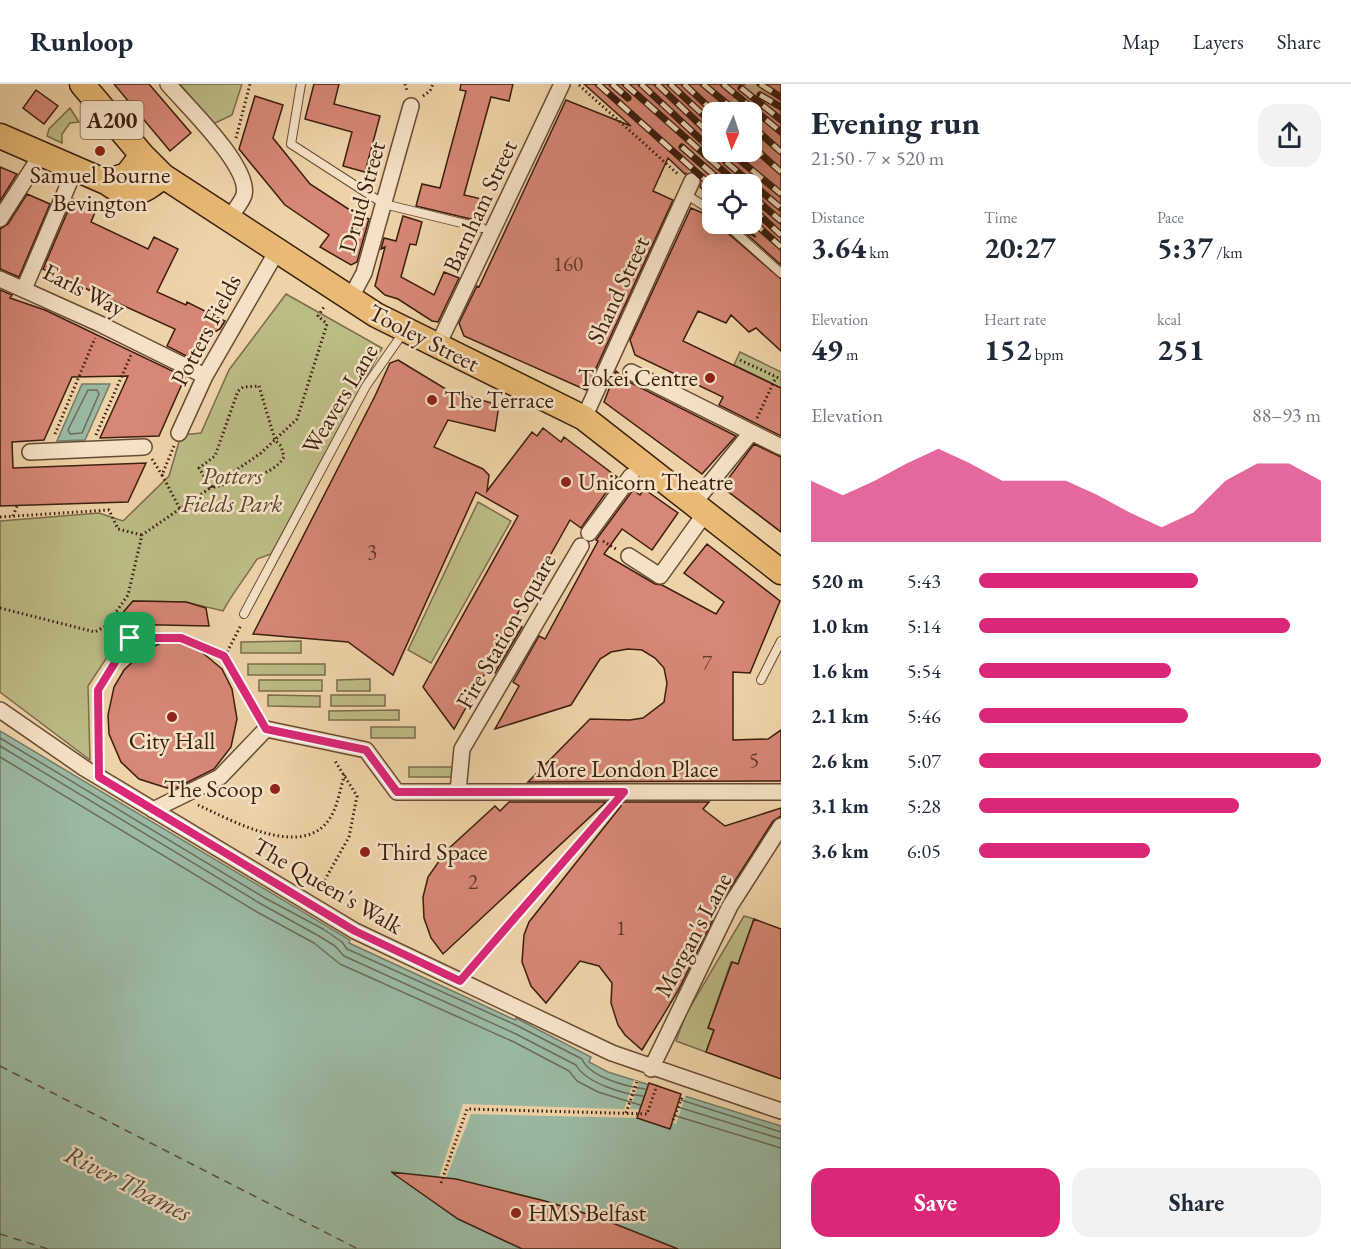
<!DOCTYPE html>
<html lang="en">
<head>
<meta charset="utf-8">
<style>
  :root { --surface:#fff; --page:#f2f2f3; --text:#1f2937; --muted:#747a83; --line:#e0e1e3; --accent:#db2777 }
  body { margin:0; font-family:"EB Garamond",serif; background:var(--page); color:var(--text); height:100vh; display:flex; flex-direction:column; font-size:22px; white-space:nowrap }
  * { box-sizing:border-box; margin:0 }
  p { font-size:20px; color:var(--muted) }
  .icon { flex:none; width:33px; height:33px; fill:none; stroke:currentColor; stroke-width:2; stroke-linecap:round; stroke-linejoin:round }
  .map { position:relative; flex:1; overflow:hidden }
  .side { display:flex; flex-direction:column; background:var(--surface); width:570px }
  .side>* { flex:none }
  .needle { width:39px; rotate:183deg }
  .fabs { position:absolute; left:702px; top:18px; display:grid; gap:12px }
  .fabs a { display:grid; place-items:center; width:60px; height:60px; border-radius:12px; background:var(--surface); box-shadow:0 3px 15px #0003; font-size:30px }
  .pin { position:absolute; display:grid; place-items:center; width:51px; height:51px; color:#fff; margin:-26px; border-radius:12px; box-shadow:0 3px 9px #0006 }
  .round { display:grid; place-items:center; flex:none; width:63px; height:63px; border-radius:18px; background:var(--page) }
  .summary { display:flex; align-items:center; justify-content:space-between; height:102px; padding:0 30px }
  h1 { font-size:33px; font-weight:700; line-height:45px }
  .metrics { display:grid; grid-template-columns:repeat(3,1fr); gap:9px; height:102px; padding:6px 30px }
  .metrics div { display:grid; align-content:center }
  .metrics b { font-size:30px; font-weight:700 }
  .metrics small { font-size:16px; font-weight:400 }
  .metrics p { font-size:16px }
  .chart { height:168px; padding:12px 30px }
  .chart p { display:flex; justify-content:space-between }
  .chart svg { width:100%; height:108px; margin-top:6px; fill:var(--accent); opacity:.7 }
  .action { display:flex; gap:12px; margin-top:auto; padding:12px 30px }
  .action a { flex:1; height:69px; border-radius:18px; background:var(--accent); color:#fff; font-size:24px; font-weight:700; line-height:69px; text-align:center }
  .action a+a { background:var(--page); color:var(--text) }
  ul { padding:0 30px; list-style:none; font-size:20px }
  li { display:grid; grid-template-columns:96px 72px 1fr; align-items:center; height:45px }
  li i { height:15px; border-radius:8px; background:var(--accent) }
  header { display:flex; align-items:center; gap:36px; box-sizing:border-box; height:84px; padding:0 30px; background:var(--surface); border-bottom:2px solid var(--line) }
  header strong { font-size:28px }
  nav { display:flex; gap:33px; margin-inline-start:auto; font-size:21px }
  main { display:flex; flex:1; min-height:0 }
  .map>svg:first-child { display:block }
</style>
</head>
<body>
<header>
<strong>Runloop</strong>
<nav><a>Map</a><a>Layers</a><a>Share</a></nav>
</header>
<main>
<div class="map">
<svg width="781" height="1165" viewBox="0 0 781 1165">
  <rect width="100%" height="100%" fill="#efd3a8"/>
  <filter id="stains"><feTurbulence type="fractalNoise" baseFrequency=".00333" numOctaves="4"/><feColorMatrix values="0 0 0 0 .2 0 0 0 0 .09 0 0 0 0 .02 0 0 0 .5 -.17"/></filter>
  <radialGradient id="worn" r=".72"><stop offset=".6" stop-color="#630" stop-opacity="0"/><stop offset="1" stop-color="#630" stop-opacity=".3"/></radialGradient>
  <path fill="#bcbb85" stroke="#7c6c4a" stroke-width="1.5" d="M 180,0 L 242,0 L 232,31 L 213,40 Z
    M 70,24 L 79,38 L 70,39 L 62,50 L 62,59 L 47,52 L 49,45 Z
    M 286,210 L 382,264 L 271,470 L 257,475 C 246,493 233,508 223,527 L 186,518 L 133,517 L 114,539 L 126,540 L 123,549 L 88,602 L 90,676 L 0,608 L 0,437 L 99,429 L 123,437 L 169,392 L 181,351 L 201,349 L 229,286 Z
    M 740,268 L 781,288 L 781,304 L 734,281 Z
    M 478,418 L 511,437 L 431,579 L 408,566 Z
    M 301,557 L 301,569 L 241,569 L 241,558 Z
    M 248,580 L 325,580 L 325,591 L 248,591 Z
    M 370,595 L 370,607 L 337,607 L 337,596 Z
    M 259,596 L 322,596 L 322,607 L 259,607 Z
    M 268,611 L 320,612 L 320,623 L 268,622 Z
    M 331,611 L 385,611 L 385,622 L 331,622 Z
    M 399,626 L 399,636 L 329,636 L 329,627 Z
    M 371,643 L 415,643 L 415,654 L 371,654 Z
    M 409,683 L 453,683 L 453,693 L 409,693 Z
    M 744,832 L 754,835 L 738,880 L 731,878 L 708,944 L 714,946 L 706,968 L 676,957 L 686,930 Z"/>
  <path fill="#9bb9a3" stroke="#757b67" stroke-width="1.5" d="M 82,300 L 110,300 L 85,356 L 57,357 Z
    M 0,647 L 350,856 L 349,859 L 515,936 L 516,934 L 591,973 L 589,978 L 608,988 L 781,1042 L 781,1165 L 0,1165 Z"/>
  <path fill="#efd3a8" d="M 634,996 L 639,998 L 630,1025 L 640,1025 L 649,999 L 686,1011 L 676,1040 L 672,1038 L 670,1045 L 637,1034 L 471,1030 L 446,1094 L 439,1093 L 463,1020 L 624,1025 Z"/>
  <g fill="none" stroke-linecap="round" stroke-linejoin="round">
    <path stroke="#6b6c58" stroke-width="1.5" d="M 88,306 L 97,306 L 99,310 L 82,349 L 70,350 L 68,346 Z
      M 0,654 L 265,814 L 323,845 L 342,858 L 347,865 L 518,942 L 582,975 C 589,993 628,1003 645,1005
      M 0,662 L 261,820 L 319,852 L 335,862 L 344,872 L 516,950 L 576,981 C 586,999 623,1010 643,1012
      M 0,673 L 257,828 L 314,859 L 340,880 L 514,958 L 569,987 L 577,997 L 598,1008 L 640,1021
      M 681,1016 L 781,1048
      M 678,1023 L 781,1055
      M 676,1032 L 781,1064"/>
    <path stroke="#584c3b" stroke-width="1.5" stroke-dasharray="8 6" stroke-linecap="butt" d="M 0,982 L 358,1165
      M 0,1150 L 48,1165"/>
  </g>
  <path fill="#d78775" stroke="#3b1e0e" stroke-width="1.5" fill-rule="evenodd" d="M 114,0 L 149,0 L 191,49 L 170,67 Z
    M 314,0 L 339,0 L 334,20 L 380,32 L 365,88 L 343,82 L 352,48 L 305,35 Z
    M 461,0 L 513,0 L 509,17 L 491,13 L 464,111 L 482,115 L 475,136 L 416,122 L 422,100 L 440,104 L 466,7 L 460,6 Z
    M 584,0 L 781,0 L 781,181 L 743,147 L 756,153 L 752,149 L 752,100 L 712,100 L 712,114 L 700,103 L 700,91 L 692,87 L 685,90 L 668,74 L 653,107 L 673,116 L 586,306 L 464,252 L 459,239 L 477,202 L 479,203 L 566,16 L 631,42 ZM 712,28 L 752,28 L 752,68 L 712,68 Z
    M 36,6 L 58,22 L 44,40 L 23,24 Z
    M 255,12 L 283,21 L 273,54 L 310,100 L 356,130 L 369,135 L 357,178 L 351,181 L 320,163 L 329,151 L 285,121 L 239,65 Z
    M 0,83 L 17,90 L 0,117 Z
    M 27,110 L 50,120 L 19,193 L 0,185 L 0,145 L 8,140 Z
    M 73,115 L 96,126 L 91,138 L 148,165 L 154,153 L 178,165 L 157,208 L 186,221 L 187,218 L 225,237 L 220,245 L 211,250 L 196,277 L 167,262 L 175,245 L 43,185 Z
    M 691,124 L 712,133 L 712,140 L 720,140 L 722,144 L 781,195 L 781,267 L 756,244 L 749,248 L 731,231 L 726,239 L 698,227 L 683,257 L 781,304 L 781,352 L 719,321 L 723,313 L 635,271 L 630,256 Z
    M 403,132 L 422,138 L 416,161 L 410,160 L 401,193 L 434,211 L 444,188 L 459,194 L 438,238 L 432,237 L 398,215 L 385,211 L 375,202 L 385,163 L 381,165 L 384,154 L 396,157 Z
    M 0,206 L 12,211 L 10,214 L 45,226 L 185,293 L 159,352 L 100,354 L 128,292 L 72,293 L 44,356 L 12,358 L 13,384 L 146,379 L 128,418 L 0,422 Z
    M 398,276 L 449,307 L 499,321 L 495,347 L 448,336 L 434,363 L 483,385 L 489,391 L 487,407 L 532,348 L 537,352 L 543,344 L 561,358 L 564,353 L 617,393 L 581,444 L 570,436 L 513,538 L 522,543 L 495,589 L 488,584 L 454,645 L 423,603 L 518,432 L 476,408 L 393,591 L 348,558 L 253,550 L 375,312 L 390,279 Z
    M 616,287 L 627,297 L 736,352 L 702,390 L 604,318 Z
    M 754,360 L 781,373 L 781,448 L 722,403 Z
    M 644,405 L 678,429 L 652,466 L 622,445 L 604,470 L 655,500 L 662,501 L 716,530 L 724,518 L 684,489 L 707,460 L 780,517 L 750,589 L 733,588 L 733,656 L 768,655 L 781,646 L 781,697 L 528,698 L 590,635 L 630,636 L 643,634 L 664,618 L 667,599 L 664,584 L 655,574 L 642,566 L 628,565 L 611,568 L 600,575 L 571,621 L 495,645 L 519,602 L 513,598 L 539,552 L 545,555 L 598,457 L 596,456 L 633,406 L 640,411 Z
    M 133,517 L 186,518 L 206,524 L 209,542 L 113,540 Z
    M 180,550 L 222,585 L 232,605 L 237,635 L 231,663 L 214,685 L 176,704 L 167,704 L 139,695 L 121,678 L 109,650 L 108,631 L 114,603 L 124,586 L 144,567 Z
    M 509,718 L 606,718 L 443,870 L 431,854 L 424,834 L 423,813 L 428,793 L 446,767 L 495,722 L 500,727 Z
    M 617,718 L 709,718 L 703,725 L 725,742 L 781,724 L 781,732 L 773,737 L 722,817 L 678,907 L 642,966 L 625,951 L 618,941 L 611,919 L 612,899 L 599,882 L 580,877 L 546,919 L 531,902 L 522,878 L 524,851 L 529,838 L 621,722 Z
    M 754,835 L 781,845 L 781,995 L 706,968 L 714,946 L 708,944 L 732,878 L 738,880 Z
    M 649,999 L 681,1010 L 670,1045 L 637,1034 Z
    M 391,1088 L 456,1095 L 545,1117 L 600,1134 L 678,1165 L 522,1165 L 458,1135 Z"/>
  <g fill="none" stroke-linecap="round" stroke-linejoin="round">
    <path stroke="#cbaf89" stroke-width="15" stroke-dasharray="15 8" stroke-linecap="butt" d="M 733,28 L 756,0
      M 692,97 L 702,68 L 712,51"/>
    <g stroke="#684b34" stroke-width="10">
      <path id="lane" d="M 301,0 L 291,60 L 384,120 L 482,144
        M 687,111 L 712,127
        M 726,140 L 781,189
        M 244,530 L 366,302 L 403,249
        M 761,596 L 781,557"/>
    </g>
    <g stroke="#684b34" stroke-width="18">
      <path id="street" d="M 168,0 C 186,21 251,83 244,111 C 242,118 233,128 229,135
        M 0,135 L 34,82 L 39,69
        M 0,195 L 100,240 L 205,292
        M 24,205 L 75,85
        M 350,215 L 364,189 L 411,22
        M 437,263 L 562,0
        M 631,288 L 781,363
        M 584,334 L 692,97
        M 179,349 L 205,292 L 277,167
        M 30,368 L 144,363
        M 694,419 L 750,350
        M 589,449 L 631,392
        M 629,472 L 660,492 L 706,428
        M 0,626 L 84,684 L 355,847 L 612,969 L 781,1027
        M 458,707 L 462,665 L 581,462
        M 153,726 L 220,693 L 266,645 L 366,666 L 397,708 L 781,708
        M 651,985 L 730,822 L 781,742"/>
    </g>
    <g stroke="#3b1e0e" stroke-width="27">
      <path id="primary" d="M 82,0 L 142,71 L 163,92 L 376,231 L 584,334 L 781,488
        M 0,52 L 106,98 C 130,116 141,110 163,92
        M 106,98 L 127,91 L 142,71"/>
    </g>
    <path stroke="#3b1e0e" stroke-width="3" stroke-dasharray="1.5 3" stroke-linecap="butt" d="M 405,0 L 407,7
      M 579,1 L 679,91
      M 423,12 L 430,7 L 433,0
      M 236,54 L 250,0
      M 740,276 L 781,295
      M 259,302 L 275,356 L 281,362 L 284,373 C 272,394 234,397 211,404 L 199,384 L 215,372 L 238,307 L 243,303 Z
      M 757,334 L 776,293
      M 55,350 L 95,254
      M 96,351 L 131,271
      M 174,362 L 162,391 L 180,425
      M 152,375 L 162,391
      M 13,432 L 17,422
      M 0,433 L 109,426 L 118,445 L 142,451
      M 603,457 L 616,465
      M 0,524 L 95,548 L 106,542 L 129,553
      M 106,542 L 128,511 L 142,451 L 261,369 L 297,335 L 327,240 L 318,232 L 324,223
      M 225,572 L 241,541
      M 98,673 L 98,606 L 130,554 L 181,554 L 224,572 L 259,633
      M 198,721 C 231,736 303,777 330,734 C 338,722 340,704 345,690
      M 318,808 L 349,753 L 357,712 L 335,677
      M 471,884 L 610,724
      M 626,1029 L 638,995
      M 673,1036 L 683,1011
      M 441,1099 L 467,1025 L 647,1030 L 657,1001"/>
    <use href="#lane" stroke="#f5e2c6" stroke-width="8"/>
    <use href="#street" stroke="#f5e2c6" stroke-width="15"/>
    <use href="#primary" stroke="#e8ba74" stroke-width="24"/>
    <g stroke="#3b1e0e" stroke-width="7">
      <path id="rail" d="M 598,0 L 712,102
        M 612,0 L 628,14
        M 625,0 L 738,100
        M 641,0 L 712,66
        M 657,0 L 712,52
        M 670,0 L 712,39
        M 684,0 L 714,28
        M 703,0 L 737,28
        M 723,0 L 781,48
        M 760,0 L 781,13
        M 741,4 L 781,36
        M 760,11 L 781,23
        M 752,42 L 781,68
        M 752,62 L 781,88
        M 682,63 L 724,100
        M 730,68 L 781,110
        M 726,78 L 781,124
        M 752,112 L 781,137
        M 752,124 L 781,151
        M 752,137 L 781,163"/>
    </g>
    <use href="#rail" stroke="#f5e2c6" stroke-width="4.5" stroke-dasharray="14" stroke-linecap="butt"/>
  </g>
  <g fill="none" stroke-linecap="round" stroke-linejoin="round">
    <g stroke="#fff" stroke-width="12">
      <path id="route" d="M 130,554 L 181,554 L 224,572 L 266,645 L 366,666 L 397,708 L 624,708 L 460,897 L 355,847 L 99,693 L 98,606 Z"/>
    </g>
    <use href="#route" stroke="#db2777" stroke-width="8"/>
  </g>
  <g fill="#8f2418" stroke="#f5e2c6" stroke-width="2">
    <circle cx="100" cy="67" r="6"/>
    <circle cx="710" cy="294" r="6"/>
    <circle cx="432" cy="316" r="6"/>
    <circle cx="566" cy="398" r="6"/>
    <circle cx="172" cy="633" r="6"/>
    <circle cx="275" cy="705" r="6"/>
    <circle cx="365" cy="768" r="6"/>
    <circle cx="516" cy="1129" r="6"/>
  </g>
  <g text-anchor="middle" stroke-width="5" stroke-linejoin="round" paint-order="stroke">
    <g font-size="21" fill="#623828">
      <text x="568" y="187">160</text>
      <text x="372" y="475">3</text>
      <text x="707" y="586">7</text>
      <text x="754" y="683">5</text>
      <text x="473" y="805">2</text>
      <text x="621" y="851">1</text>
    </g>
    <rect fill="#f5e2c6" stroke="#735945" stroke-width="1.5" x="80.5" y="17" width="63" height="38" rx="4.5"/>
    <g font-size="22" font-weight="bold" fill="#3b1e0e">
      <text x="112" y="44">A200</text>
    </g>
    <g font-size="24" fill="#3b1e0e" stroke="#f5e2c6" text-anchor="start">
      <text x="100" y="99" text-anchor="middle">Samuel Bourne<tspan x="100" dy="28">Bevington</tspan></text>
      <text x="698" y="302" text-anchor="end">Tokei Centre</text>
      <text x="444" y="324">The Terrace</text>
      <text x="578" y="406">Unicorn Theatre</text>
      <text x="172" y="665" text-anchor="middle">City Hall</text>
      <text x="263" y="713" text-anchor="end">The Scoop</text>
      <text x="377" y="776">Third Space</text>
      <text x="528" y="1137">HMS Belfast</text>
    </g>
    <g font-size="24" fill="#3b1e0e" stroke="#f5e2c6">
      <text transform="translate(362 113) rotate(-74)" y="8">Druid Street</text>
      <text transform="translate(480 122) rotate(-65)" y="8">Barnham Street</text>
      <text transform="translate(84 206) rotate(27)" y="8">Earls Way</text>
      <text transform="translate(618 206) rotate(-65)" y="8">Shand Street</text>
      <text transform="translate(206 246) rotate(-62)" y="8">Potters Fields</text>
      <text transform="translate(424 254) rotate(27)" y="8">Tooley Street</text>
      <text transform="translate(340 315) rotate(-59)" y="8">Weavers Lane</text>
      <text transform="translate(506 547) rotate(-60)" y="8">Fire Station Square</text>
      <text x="627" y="693">More London Place</text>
      <text transform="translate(328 802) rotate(30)" y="8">The Queen's Walk</text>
      <text transform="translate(693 851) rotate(-62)" y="8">Morgan's Lane</text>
    </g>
    <g font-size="24" font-style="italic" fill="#5b452c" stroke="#f5e2c6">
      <text x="232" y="400">Potters<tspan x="232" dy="28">Fields Park</tspan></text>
    </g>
    <g font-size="26" font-style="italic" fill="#584c3b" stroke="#f5e2c6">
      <text transform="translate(128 1099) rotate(27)" y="9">River Thames</text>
    </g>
  </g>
  <rect width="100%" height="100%" filter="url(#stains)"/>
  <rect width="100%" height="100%" fill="url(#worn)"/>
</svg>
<div class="fabs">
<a><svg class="needle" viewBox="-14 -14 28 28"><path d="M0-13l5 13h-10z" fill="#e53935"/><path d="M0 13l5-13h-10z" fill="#747a83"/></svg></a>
<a><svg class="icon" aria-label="locate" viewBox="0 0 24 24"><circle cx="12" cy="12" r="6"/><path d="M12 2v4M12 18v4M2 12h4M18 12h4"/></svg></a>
</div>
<div class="pin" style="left:130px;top:554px;background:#1e9e55"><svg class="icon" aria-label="arrive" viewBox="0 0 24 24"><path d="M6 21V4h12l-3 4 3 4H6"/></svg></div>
</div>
<section class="side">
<div class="summary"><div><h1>Evening run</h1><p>21:50 · 7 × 520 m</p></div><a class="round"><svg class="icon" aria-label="share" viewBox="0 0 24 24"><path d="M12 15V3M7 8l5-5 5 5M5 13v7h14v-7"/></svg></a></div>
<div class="metrics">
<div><p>Distance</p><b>3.64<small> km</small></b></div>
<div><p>Time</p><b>20:27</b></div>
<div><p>Pace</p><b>5:37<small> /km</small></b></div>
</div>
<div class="metrics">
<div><p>Elevation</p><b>49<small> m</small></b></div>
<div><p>Heart rate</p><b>152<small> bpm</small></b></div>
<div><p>kcal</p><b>251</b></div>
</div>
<div class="chart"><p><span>Elevation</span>88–93 m</p>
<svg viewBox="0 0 160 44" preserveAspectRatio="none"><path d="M0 44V19L10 25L20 19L30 12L40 6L50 12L60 19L70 19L80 19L90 25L100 32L110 38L120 32L130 19L140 12L150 12L160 19V44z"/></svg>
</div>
<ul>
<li><b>520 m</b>5:43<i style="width:64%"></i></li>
<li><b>1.0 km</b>5:14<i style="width:91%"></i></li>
<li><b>1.6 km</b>5:54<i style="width:56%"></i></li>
<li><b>2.1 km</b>5:46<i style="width:61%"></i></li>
<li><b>2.6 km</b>5:07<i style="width:100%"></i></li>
<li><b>3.1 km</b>5:28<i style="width:76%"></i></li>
<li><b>3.6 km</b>6:05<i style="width:50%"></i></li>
</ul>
<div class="action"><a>Save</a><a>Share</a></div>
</section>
</main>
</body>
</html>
